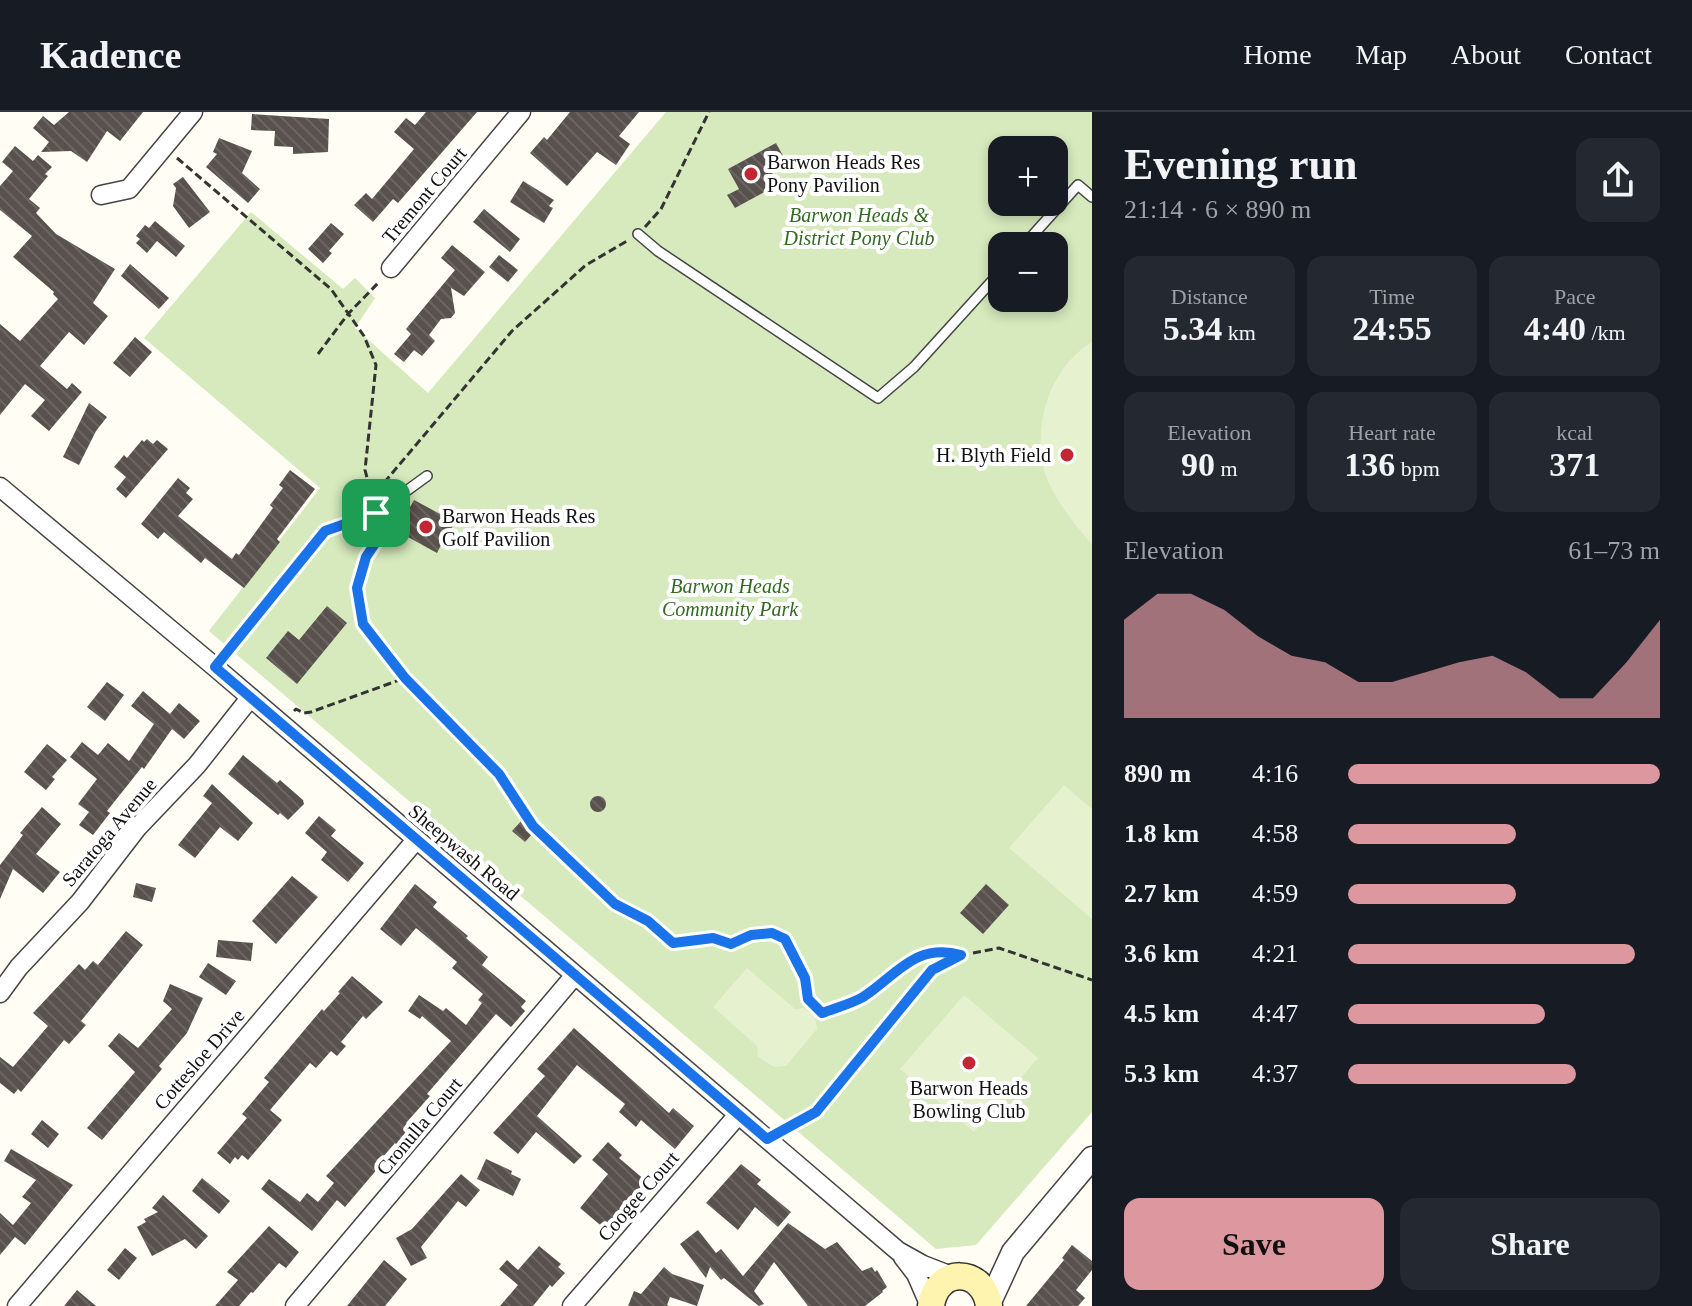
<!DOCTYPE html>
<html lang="en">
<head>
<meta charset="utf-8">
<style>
  :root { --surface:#171b24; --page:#242831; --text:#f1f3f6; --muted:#9ea1a6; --line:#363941; --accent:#dc989e }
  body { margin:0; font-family:"Times New Roman",serif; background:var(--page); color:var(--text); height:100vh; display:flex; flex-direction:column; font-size:30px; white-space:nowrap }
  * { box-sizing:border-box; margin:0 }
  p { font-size:26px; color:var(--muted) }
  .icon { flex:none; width:44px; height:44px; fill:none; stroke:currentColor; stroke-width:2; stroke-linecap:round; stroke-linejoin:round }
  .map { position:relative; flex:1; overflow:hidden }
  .details { display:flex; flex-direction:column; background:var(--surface); width:600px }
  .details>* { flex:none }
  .fabs { position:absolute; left:988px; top:24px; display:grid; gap:16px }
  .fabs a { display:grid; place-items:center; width:80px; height:80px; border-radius:16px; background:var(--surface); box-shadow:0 4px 12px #0003; font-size:40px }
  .pin { position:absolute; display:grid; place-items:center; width:68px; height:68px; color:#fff; margin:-34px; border-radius:16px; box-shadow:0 4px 12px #0006 }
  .round { display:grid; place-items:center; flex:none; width:84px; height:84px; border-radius:16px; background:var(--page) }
  .head { display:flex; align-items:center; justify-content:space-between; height:136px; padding:0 32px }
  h1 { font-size:44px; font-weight:600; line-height:60px }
  .stats { display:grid; grid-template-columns:repeat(3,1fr); gap:12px; height:136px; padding:8px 32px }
  .stats div { display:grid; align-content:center; border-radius:16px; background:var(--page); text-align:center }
  .stats b { font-size:34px; font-weight:600 }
  .stats small { font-size:22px; font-weight:400 }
  .stats p { font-size:22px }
  .chart { height:224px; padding:16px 32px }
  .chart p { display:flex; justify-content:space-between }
  .chart svg { width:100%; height:144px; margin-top:8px; fill:var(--accent); opacity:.7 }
  .cta { display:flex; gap:16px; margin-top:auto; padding:16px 32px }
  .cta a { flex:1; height:92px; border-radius:16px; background:var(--accent); color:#111; font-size:32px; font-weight:600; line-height:92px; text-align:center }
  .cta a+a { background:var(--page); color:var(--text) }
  ul { padding:0 32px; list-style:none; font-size:26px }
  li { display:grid; grid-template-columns:128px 96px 1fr; align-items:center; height:60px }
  li i { height:20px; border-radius:10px; background:var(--accent) }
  header { display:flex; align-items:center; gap:48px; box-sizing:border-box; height:112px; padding:0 40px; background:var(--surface); border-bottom:2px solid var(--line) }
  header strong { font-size:38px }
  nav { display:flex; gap:44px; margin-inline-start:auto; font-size:28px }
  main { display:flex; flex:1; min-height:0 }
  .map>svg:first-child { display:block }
</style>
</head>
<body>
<header>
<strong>Kadence</strong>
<nav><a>Home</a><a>Map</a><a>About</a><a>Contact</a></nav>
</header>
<main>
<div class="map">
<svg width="1092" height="1194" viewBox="0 0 1092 1194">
  <defs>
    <pattern id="building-back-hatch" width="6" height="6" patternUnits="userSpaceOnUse" patternTransform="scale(2)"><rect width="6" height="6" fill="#59514d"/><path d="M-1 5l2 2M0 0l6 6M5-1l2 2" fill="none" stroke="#6c6662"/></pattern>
  </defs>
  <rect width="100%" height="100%" fill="#fffdf4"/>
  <path fill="#d6eabd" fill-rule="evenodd" d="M 666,0 L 1092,0 L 1092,1000 L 976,1133 L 936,1137 L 209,519 L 320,376 L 144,226 L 251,100 L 343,177 L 355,166 L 375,186 L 355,216 L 428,281 ZM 1002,38 L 1054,38 L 1054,90 L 1002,90 ZM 1002,134 L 1054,134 L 1054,186 L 1002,186 Z"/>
  <path fill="#e6f1cf" d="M 1092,230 L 1092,432 C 1074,412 1049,381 1043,354 C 1034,308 1051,255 1092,230 Z
    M 1064,673 L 1092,697 L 1092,807 L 1009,736 Z
    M 747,856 L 795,897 L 804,896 L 815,905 L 817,917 L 786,954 L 774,955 L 758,945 L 757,934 L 713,895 Z
    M 964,883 L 1038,946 L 974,1020 L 900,957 Z"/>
  <path fill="url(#building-back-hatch)" d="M 69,0 L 143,0 L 120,29 L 107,19 L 87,50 L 71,39 L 41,40 L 49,30 L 33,16 L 43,4 L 54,13 Z
    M 426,0 L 477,0 L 398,91 L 393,87 L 373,110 L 354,93 L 366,81 L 372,87 L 414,37 L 394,20 L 406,6 L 415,13 Z
    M 570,0 L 639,0 L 619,24 L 630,32 L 616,53 L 597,40 L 567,74 L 530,41 L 544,25 L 547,28 Z
    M 252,2 L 329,7 L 328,40 L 293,42 L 293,35 L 274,34 L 275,19 L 251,18 Z
    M 219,26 L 252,39 L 242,61 L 260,77 L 248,91 L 206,55 L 217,42 L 213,40 Z
    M 776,31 L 788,53 L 764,66 L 770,77 L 735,96 L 727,83 L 739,77 L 728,57 Z
    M 15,34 L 33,49 L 38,43 L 52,55 L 45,62 L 48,64 L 29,87 L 40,96 L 36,101 L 56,122 L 115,157 L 93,191 L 108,204 L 84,233 L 69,220 L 40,254 L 67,277 L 72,271 L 82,280 L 49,319 L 31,304 L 45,288 L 25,272 L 0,303 L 0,212 L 20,229 L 58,187 L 53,182 L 54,180 L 13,145 L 32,124 L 0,98 L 0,74 L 13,59 L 2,50 Z
    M 183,65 L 210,100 L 189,116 L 173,94 L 176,76 L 173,72 Z
    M 523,69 L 554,88 L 549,94 L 553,96 L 544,111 L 510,90 Z
    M 484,97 L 520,127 L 510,140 L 473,110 Z
    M 155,109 L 185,134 L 176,145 L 157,129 L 147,141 L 136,131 L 140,127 L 136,124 L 145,113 L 149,116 Z
    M 331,111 L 344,122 L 329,139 L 332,141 L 323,151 L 308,137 Z
    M 452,133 L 485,160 L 464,184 L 451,176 L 455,201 L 451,206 L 441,207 L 429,223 L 435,229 L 422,244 L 414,238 L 404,250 L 394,242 L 411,222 L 406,217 L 455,158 L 441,146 Z
    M 499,143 L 518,158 L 508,170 L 489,155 Z
    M 130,152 L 169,186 L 159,197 L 121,164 Z
    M 135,225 L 152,240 L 130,265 L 113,251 Z
    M 89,291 L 107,305 L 96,319 L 79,353 L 63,345 Z
    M 147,327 L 153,332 L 157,328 L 168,337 L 126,386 L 116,377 L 126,365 L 114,355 L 124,343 L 127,346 L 142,328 L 144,330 Z
    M 290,358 L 315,377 L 277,427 L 280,430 L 244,476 L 205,446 L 201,451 L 164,420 L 158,427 L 141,412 L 178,366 L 190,376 L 186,381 L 193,387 L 178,404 L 232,447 L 236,441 L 239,443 L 273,396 L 270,393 L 283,376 L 279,373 Z
    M 414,388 L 455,410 L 449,421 L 458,426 L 451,438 L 441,433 L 437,441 L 397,419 Z
    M 327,494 L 347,511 L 297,572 L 266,546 L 288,519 L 299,528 Z
    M 107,570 L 124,583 L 105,609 L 87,595 Z
    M 143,579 L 170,602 L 179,591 L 200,609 L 184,627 L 172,617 L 144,657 L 142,655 L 107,699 L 110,701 L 93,723 L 79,713 L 89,700 L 78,692 L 97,667 L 70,645 L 82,630 L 98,643 L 108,631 L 129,649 L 154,612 L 131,594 Z
    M 47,632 L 67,648 L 52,665 L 55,667 L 46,678 L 24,660 Z
    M 243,643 L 277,671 L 280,668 L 303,688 L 304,692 L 288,708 L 280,701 L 278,703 L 228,662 Z
    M 212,672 L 253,711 L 238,729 L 220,715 L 195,746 L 178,733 L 212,691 L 203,684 Z
    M590 692a8 8 0 1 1 16 0a8 8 0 1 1-16 0Z
    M 42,695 L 61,712 L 36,742 L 60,760 L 43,781 L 13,757 L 0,787 L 0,753 L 23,723 L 20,721 Z
    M 319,704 L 336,718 L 331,724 L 364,751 L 348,770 L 321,748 L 327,740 L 305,721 Z
    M 523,707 L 533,716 L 530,718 L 533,721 L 525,730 L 512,719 Z
    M 292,764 L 318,785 L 276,832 L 252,809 Z
    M 136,771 L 156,776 L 152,790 L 133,785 Z
    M 415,772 L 437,790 L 433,795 L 468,824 L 466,826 L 488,845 L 482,853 L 526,889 L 521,895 L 525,899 L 511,915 L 496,902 L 427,982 L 430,984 L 406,1011 L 412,1017 L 397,1034 L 395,1031 L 376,1053 L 379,1055 L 345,1095 L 337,1088 L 312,1119 L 261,1077 L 269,1067 L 300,1090 L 307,1081 L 318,1090 L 334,1071 L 326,1064 L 451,929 L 422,904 L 420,907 L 408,899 L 419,883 L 443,899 L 446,896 L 466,913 L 482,891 L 478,888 L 483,882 L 452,856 L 457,850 L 416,816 L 401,834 L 380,817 Z
    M 986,772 L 1009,793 L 983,822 L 960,801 Z
    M 126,819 L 143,833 L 81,909 L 86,913 L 69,932 L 64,928 L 21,980 L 18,977 L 14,982 L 0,971 L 0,945 L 13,955 L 48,914 L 33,901 L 79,852 L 85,858 L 93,849 L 98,853 Z
    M 218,828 L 253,831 L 251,849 L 216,845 Z
    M 208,851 L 236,869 L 226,883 L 199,865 Z
    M 352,864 L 383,890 L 366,907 L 363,904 L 341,930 L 346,934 L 337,944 L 331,939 L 316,956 L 310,951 L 270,998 L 282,1008 L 248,1048 L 242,1043 L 238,1048 L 235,1045 L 230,1052 L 217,1041 L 247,1006 L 242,1002 L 269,970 L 264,966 L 322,897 L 324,899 L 340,881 L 338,880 Z
    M 170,872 L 203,886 L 187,921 L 159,954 L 162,957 L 102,1028 L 87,1016 L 135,960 L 108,934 L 119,921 L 138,936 L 172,897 L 163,889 Z
    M 574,916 L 669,1001 L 673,996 L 694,1014 L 675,1037 L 641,1008 L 636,1015 L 619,1000 L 625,992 L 577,953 L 537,1004 L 582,1044 L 574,1052 L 536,1020 L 518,1042 L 493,1021 L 545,964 L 537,957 Z
    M 42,1008 L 59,1022 L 48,1036 L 31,1022 Z
    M 608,1030 L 622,1043 L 619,1046 L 646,1069 L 605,1117 L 580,1096 L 608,1062 L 592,1048 Z
    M 11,1037 L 73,1073 L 25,1133 L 15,1125 L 0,1143 L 0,1101 L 13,1113 L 31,1091 L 22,1085 L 36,1068 L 4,1049 Z
    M 486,1047 L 512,1059 L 511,1062 L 521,1067 L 513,1084 L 477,1067 Z
    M 741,1052 L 761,1068 L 757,1072 L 791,1100 L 778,1115 L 755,1095 L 738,1118 L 706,1091 Z
    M 461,1062 L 480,1078 L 466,1095 L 458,1089 L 421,1135 L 427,1146 L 411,1154 L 396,1126 L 412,1117 Z
    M 202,1066 L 230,1089 L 219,1102 L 192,1079 Z
    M 163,1083 L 208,1124 L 196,1137 L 185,1127 L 152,1144 L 137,1115 L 146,1110 L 144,1107 L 158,1100 L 152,1096 Z
    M 788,1111 L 825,1137 L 837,1130 L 862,1159 L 872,1155 L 875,1160 L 877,1158 L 887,1175 L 882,1179 L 883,1180 L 865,1194 L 808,1194 L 774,1150 L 754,1179 L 764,1192 L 759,1194 L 724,1166 L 721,1168 L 710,1155 L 706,1166 L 680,1132 L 698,1118 L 716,1141 L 721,1137 L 743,1164 Z
    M 269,1114 L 299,1140 L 286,1156 L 279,1151 L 253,1181 L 251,1180 L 239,1194 L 215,1194 L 238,1168 L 227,1160 Z
    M 1072,1133 L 1092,1149 L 1092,1158 L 1076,1178 L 1085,1186 L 1078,1194 L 1026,1194 L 1064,1148 L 1062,1146 Z
    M 539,1134 L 561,1152 L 558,1155 L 565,1161 L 552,1175 L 550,1173 L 533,1194 L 500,1194 L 518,1173 L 499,1157 L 507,1148 L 518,1158 Z
    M 125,1136 L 137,1146 L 119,1168 L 107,1158 Z
    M 384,1148 L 407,1167 L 385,1194 L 347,1194 Z
    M 664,1155 L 672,1162 L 704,1173 L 697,1194 L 670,1185 L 667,1193 L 669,1194 L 628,1194 L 634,1179 L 641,1182 Z
    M 77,1178 L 96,1194 L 64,1194 Z"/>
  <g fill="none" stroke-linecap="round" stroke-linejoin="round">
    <g stroke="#444" stroke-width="12">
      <path id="service" d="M 638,122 L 658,139 L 878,286 L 914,255 L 1002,158
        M 1023,134 L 1078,73 L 1092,85
        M 215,555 L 325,419 L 376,401 L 427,364
        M 767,1027 L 816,1000 L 932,858 L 961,843"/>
    </g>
    <g stroke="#444" stroke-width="21">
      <path id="minor" d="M 101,83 L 129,77 L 193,0
        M 391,156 L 521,0
        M 0,375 L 215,555 L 898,1139 L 923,1153 L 954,1165
        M 0,881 L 19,855 L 80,790 L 137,716 L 197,653 L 250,586
        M 903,1145 L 916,1162 L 930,1194
        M 17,1194 L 416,728
        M 295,1194 L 575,863
        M 572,1194 L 738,1003"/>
    </g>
    <g stroke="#444" stroke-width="25">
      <path id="tertiary" d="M 989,1192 L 1013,1140 L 1092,1046"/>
    </g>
    <g stroke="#333" stroke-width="29">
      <path id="secondary" d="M 931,1194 C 936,1154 984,1155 989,1194"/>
    </g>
    <path stroke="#333" stroke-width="3" stroke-dasharray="8 4" stroke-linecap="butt" d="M 177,46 L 331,177 L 364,224 L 376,253 L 365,358 L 373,389
      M 645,115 L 661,97 L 709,0
      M 318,242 L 348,202 L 380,169
      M 381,382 L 383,372 L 512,219 L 586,153 L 627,129
      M 381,411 L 384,418 L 366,445 L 357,476 L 363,512 L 405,566 L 499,662 L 533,714 L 615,792 L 648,809 L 673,831 L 713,826 L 731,832 L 751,823 L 772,821 L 785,827 L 805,866 L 808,887 L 822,901 L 862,886 L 907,850 L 935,841
      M 294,599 L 296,597 L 304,601 L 311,600 L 405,566
      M 973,841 L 999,836 L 1092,868"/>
    <use href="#service" stroke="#fff" stroke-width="9"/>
    <use href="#minor" stroke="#fff" stroke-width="18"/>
    <use href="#tertiary" stroke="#fff" stroke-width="22"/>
    <use href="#secondary" stroke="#fef4b0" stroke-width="26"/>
  </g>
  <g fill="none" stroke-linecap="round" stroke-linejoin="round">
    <g stroke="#fff" stroke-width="16">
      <path id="route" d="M 376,401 L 384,418 L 366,445 L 357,476 L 363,512 L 405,566 L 499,662 L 533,714 L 615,792 L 648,809 L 673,831 L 713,826 L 731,832 L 751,823 L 772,821 L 785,827 L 805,866 L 808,887 L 822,901 C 835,896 851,892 863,885 C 896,864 915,830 961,843 L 932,858 L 816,1000 L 767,1027 L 215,555 L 325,419 Z"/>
    </g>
    <use href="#route" stroke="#1a73e8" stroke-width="10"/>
  </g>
  <g fill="#c22833" stroke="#fff" stroke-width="3">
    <circle cx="751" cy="62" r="8"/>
    <circle cx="1067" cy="343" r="8"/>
    <circle cx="426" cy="415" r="8"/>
    <circle cx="969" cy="951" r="8"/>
  </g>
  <g text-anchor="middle" stroke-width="8" stroke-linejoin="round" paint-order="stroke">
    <g font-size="20" fill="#111" stroke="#fff" text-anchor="start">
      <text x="767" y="57">Barwon Heads Res<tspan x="767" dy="23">Pony Pavilion</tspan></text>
      <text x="1051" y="350" text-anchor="end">H. Blyth Field</text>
      <text x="442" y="411">Barwon Heads Res<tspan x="442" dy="23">Golf Pavilion</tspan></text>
      <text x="969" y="983" text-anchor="middle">Barwon Heads<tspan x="969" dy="23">Bowling Club</tspan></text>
    </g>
    <g font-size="20" fill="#111" stroke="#fff">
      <text transform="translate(424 83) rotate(-50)" y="7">Tremont Court</text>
      <text transform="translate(109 720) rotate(-50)" y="7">Saratoga Avenue</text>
      <text transform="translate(464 740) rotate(40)" y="7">Sheepwash Road</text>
      <text transform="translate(199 947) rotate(-49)" y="7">Cottesloe Drive</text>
      <text transform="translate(419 1014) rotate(-50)" y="7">Cronulla Court</text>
      <text transform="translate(638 1084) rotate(-49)" y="7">Coogee Court</text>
    </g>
    <g font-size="20" font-style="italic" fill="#316a20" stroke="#fff">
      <text x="859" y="110">Barwon Heads &amp;<tspan x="859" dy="23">District Pony Club</tspan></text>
      <text x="730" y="481">Barwon Heads<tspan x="730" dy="23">Community Park</tspan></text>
    </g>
  </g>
</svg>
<div class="fabs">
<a>+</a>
<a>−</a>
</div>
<div class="pin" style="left:376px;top:401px;background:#1e9e55"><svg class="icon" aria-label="arrive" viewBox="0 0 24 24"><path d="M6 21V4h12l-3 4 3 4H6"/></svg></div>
</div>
<section class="details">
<div class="head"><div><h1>Evening run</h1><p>21:14 · 6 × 890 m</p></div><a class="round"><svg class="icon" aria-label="share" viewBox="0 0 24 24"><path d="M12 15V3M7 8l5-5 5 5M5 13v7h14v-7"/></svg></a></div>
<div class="stats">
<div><p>Distance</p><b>5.34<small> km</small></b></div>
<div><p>Time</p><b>24:55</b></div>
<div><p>Pace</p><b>4:40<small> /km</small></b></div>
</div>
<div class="stats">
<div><p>Elevation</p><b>90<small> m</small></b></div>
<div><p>Heart rate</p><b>136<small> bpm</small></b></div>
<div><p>kcal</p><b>371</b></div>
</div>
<div class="chart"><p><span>Elevation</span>61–73 m</p>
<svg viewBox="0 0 160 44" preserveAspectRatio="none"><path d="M0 44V14L10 6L20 6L30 11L40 19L50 25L60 27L70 33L80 33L90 30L100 27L110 25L120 30L130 38L140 38L150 27L160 14V44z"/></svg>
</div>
<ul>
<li><b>890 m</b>4:16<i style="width:100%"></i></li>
<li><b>1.8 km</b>4:58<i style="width:54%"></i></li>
<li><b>2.7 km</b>4:59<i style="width:54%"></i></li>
<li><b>3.6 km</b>4:21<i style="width:92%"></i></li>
<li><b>4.5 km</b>4:47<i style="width:63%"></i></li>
<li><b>5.3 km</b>4:37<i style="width:73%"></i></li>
</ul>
<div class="cta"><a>Save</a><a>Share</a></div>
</section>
</main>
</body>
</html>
